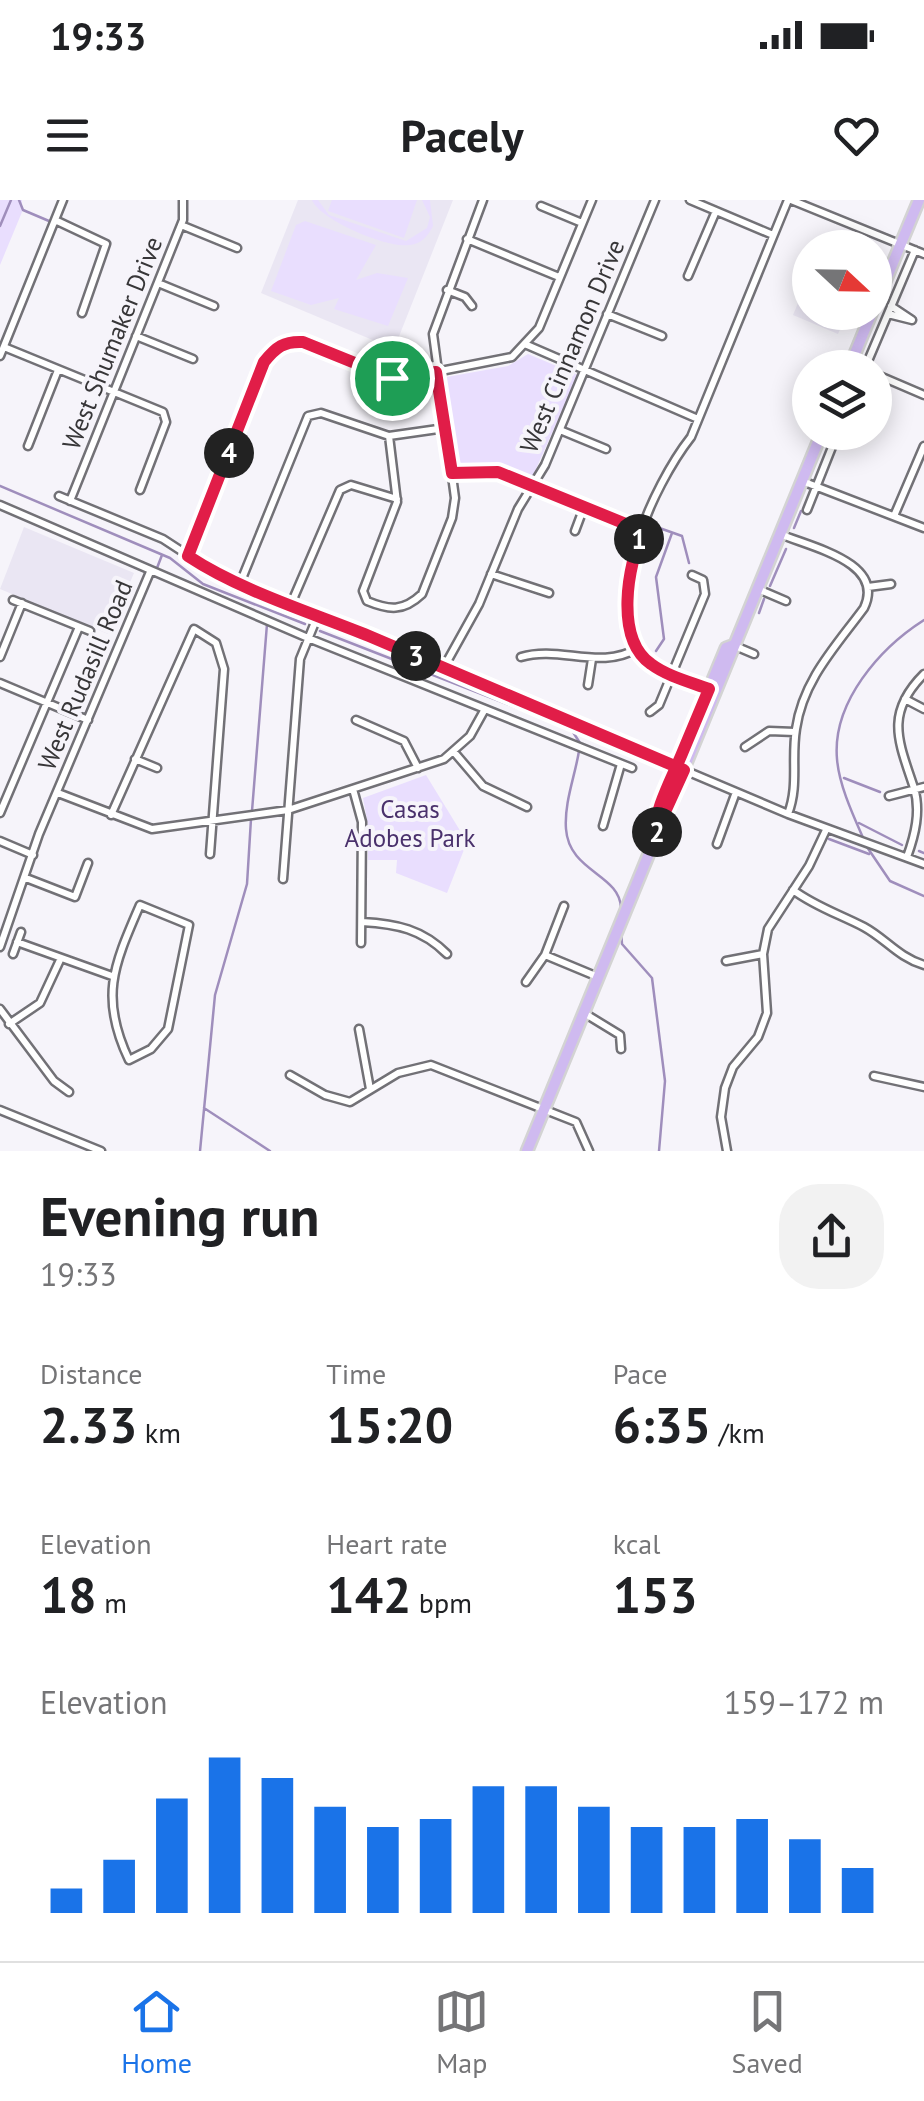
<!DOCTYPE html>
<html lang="en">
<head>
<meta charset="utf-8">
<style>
  :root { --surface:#fff; --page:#f2f2f2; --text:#202124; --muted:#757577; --line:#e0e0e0; --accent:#1a73e8 }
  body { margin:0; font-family:"PT Sans",sans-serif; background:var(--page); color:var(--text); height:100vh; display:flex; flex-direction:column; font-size:38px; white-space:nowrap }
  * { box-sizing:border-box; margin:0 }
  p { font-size:32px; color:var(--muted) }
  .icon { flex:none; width:55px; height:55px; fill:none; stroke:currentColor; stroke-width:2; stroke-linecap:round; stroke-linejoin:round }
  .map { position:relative; height:951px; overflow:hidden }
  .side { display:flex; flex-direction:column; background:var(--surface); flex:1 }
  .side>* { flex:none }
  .needle { width:65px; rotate:112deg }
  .buttons { position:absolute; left:792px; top:30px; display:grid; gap:20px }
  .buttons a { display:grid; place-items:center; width:100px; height:100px; border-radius:50%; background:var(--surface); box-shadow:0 5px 25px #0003; font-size:50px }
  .pin { position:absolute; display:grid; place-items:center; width:85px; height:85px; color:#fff; margin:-42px; border:5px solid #fff; border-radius:50%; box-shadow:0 2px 10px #0007 }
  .km { position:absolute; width:50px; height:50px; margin:-25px; border-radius:50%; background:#222; color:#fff; font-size:28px; line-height:50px; text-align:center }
  .round { display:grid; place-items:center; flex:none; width:105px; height:105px; border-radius:40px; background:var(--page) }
  .headline { display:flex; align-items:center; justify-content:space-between; height:170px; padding:0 40px }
  h1 { font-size:55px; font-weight:700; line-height:75px }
  .metrics { display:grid; grid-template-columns:repeat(3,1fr); gap:15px; height:170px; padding:10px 40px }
  .metrics div { display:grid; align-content:center }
  .metrics b { font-size:50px; font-weight:700 }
  .metrics small { font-size:28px; font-weight:400 }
  .metrics p { font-size:28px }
  .chart { height:280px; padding:20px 40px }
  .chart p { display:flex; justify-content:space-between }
  .chart svg { width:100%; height:180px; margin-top:10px; stroke:var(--accent); stroke-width:6 }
  .status { display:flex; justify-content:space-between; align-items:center; height:70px; padding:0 50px; background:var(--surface); direction:ltr }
  .status svg { height:28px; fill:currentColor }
  header { display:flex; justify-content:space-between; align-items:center; height:130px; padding:0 40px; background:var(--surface); font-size:45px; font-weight:700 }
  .dock { display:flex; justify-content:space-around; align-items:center; height:140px; border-top:2px solid var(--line); background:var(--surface); font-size:28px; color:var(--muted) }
  .dock a { display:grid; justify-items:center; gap:5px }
  .dock .current { color:var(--accent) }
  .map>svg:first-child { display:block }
</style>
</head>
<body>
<div class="status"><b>19:33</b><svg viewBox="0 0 49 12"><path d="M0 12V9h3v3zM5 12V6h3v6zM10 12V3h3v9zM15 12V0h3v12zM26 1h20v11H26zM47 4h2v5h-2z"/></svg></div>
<header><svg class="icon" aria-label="menu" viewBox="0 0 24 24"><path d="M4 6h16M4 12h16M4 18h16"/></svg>Pacely<svg class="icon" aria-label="heart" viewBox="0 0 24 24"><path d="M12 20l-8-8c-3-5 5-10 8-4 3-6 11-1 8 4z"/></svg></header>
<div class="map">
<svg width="924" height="951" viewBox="0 0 924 951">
  <rect width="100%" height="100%" fill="#f6f4fa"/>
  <path fill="#eae6f3" d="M 298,0 L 453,0 L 394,149 L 261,93 Z
    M 810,74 L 810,112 L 847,113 L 838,134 L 793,115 Z
    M 24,327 L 134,373 L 108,434 L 0,389 Z"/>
  <path fill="#e9defe" d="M 0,0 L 22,0 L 22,12 L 0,65 Z
    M 312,0 L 318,0 L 329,15 L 406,41 L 427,28 L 430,17 L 422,0 L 430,0 L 433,26 C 428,36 421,44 410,45 C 388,49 320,20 312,0 Z
    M 332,0 L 417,0 L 404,38 L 328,11 Z
    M 305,21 L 376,45 L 356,80 L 377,73 L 408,78 L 388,126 L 334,109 L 339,98 L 311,105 L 271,91 L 296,25 Z
    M 528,154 L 578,175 L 531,280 L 487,267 L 455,268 L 441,178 L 508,166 Z
    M 426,575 L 467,642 L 447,693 L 396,673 L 397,660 L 368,660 L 368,625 L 363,598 Z"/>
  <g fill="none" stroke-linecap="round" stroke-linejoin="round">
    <path stroke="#9f8ebc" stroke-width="2.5" d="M 19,0 L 23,10 L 49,21
      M 0,26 L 11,0
      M 0,286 L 170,358 L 203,384 L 305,424
      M 651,325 L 682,336 L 689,363
      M 794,328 L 801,311
      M 157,368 L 162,355
      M 770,386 L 786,349
      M 759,413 L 764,399
      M 320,431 L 571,529 L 580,543
      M 656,451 L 664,439 L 656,377 L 672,333
      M 579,551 C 575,576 564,603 566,629 C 569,672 620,674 621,708
      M 844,578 L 880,592
      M 252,611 L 267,424
      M 859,623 L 902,645
      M 829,639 L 869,654
      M 864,640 C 853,615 839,585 837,559 C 832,502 880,448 924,420
      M 867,647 L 890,681 L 924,696
      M 919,651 L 924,653
      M 621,731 L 622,744 L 652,778 L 665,881 L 659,951
      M 204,908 L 270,951
      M 200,951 L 215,795 L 247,684 L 251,619"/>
    <g stroke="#727176" stroke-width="11">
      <path id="minor" d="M 690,0 L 773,35
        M 791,0 L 924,54
        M 541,6 L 582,23
        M 55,20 L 106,44 L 82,113
        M 181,25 L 237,48
        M 467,39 L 559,77
        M 688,76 L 716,11
        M 158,83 L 214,106
        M 447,90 L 465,97 L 472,106
        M 607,114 L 662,136
        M 888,114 L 912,120 L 891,106
        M 136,136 L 193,159
        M 527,145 L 698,219
        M 4,147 L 163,212 L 166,222 L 140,290
        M 0,156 L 63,0
        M 865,168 L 915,50
        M 875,174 L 924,195
        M 560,230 L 606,249
        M 844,232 L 860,238 L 863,232
        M 389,236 L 397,302 L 363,391 L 367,401 C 389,410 403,412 422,394 L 452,318 L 455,298 L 433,134 L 483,0
        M 28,246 L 58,170
        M 452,273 L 499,272 L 643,331
        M 802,281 L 924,328
        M 59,296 L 163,339 L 209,369 L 788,614 L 924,664
        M 70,301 L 183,20 L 183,0
        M 0,305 L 308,438 L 632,568
        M 807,310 L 838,232
        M 894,316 L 924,246
        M 575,331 L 584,307
        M 780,334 C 810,347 886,362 864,408 C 836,446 803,480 796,529 C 791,560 799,585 788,614
        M 188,356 L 264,162 C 276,147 284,141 303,142 L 400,179 L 512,157 L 539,128 L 592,0
        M 491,374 L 549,393
        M 241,381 L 308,216 L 321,213 L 389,236 L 445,228
        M 868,387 L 891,384
        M 758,389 L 786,401
        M 13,400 L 90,431
        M 291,404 L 340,290 L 351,285 L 397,299
        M 735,446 L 754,454
        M 0,457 L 22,403
        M 521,457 C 560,445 600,471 638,448
        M 444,467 L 479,404 L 518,309 L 545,265 L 655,0
        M 0,483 L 88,520
        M 588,485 L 592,459
        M 709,489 C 689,481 660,475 646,460 C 596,406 654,284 691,237 L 788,0
        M 905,499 L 924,509
        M 650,512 L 659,505 L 705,394 L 703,380 L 692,375
        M 356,520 L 404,541 L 418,568
        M 745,547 L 769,531 L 795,532
        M 454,552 L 483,586 L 527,607
        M 135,559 L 157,568
        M 353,589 L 362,622 L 361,743
        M 58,593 L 152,629 L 288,610 L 444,559 L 470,536 L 485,509
        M 889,596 L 924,587
        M 0,613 L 79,427
        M 111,615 L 194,429 L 216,443 L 224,469 L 210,654
        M 603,626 L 621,564
        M 0,641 L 33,655
        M 717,644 L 736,592
        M 907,657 C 915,635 921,611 914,588 C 899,542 884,514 924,474
        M 26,678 L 75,697 L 88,663
        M 283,679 L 300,459 L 318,415
        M 793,690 C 816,707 839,714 864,727 C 886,739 898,757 924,765
        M 140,705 L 189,725 L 168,829 L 151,849 L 129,860 C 99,797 114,765 140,705 Z
        M 362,722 C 397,724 422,729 447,754
        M 17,742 L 112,776
        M 0,747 L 39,634 L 150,372
        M 13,754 L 21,732
        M 545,755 L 598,777
        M 726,761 L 763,754
        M 526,782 L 545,755 L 564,706
        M 0,809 L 54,881 L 69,892
        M 584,813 L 620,835 L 621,849
        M 9,824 L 40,803 L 60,760
        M 359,829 L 370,889
        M 290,875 L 325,895 L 350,902 L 398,873 L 431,865 L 576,922 L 589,951
        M 874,876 L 924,887
        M 0,910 L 101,951
        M 727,951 L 721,917 L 725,888 L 733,867 L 758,837 L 767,813 L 763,754 L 768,729 L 809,666 L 826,630"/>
    </g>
    <g stroke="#d3d3d3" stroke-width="15">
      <path id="major" d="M 875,106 L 919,0
        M 849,168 L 872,112
        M 654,634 L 654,622 L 726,448 L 734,445
        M 527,951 L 822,232"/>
    </g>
    <use href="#minor" stroke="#fff" stroke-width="6"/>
    <use href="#major" stroke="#cfbaf0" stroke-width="10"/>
  </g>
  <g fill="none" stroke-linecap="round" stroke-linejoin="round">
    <g stroke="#fff" stroke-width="20">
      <path id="route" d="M 392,178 L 436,172 L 452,273 L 498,272 L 643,331 C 628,365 614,438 651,464 C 667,476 690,482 709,489 L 681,556 C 670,582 655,609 654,636 L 684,570 C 579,525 474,480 369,436 C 310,412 241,391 188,356 L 264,162 C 276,147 284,141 303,142 L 392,178"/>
    </g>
    <use href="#route" stroke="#e11d48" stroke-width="12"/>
  </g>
  <g text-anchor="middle" stroke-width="8" stroke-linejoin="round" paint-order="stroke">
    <g font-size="25" fill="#373638" stroke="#f6f4fa">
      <text transform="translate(112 143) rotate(-68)" y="9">West Shumaker Drive</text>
      <text transform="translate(572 146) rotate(-67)" y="9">West Cinnamon Drive</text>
      <text transform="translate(85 475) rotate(-67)" y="9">West Rudasill Road</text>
    </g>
    <g font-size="25" fill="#4a316c" stroke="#f6f4fa">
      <text x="410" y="618">Casas<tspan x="410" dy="29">Adobes Park</tspan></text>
    </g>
  </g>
</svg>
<div class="buttons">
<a><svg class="needle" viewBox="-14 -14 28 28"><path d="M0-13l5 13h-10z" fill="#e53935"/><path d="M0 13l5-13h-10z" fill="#757577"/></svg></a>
<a><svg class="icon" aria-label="layers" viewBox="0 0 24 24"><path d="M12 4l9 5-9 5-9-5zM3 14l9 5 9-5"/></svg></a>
</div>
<div class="pin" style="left:392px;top:178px;background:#1e9e55"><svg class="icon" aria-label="arrive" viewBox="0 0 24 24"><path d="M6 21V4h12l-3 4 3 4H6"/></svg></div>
<b class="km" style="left:639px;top:339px">1</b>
<b class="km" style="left:657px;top:632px">2</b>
<b class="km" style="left:416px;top:456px">3</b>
<b class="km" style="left:229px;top:253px">4</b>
</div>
<section class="side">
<div class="headline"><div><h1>Evening run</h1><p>19:33</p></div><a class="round"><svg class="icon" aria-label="share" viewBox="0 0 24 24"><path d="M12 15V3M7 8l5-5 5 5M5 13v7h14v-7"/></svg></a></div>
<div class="metrics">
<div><p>Distance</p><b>2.33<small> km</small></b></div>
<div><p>Time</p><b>15:20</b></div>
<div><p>Pace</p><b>6:35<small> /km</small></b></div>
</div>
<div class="metrics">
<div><p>Elevation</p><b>18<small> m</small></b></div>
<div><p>Heart rate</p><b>142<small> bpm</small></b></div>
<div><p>kcal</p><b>153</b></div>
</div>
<div class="chart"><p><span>Elevation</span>159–172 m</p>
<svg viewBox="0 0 160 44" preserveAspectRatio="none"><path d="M5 44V38M15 44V31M25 44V16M35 44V6M45 44V11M55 44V18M65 44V23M75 44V21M85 44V13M95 44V13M105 44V18M115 44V23M125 44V23M135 44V21M145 44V26M155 44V33"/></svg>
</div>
</section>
<nav class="dock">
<a class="current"><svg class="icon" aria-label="home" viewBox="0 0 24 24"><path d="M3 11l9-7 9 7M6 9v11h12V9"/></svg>Home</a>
<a><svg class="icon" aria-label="map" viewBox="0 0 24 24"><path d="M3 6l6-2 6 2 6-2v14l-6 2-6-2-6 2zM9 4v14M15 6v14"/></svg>Map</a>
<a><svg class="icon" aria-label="saved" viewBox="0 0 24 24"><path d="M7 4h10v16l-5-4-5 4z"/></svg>Saved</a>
</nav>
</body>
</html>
